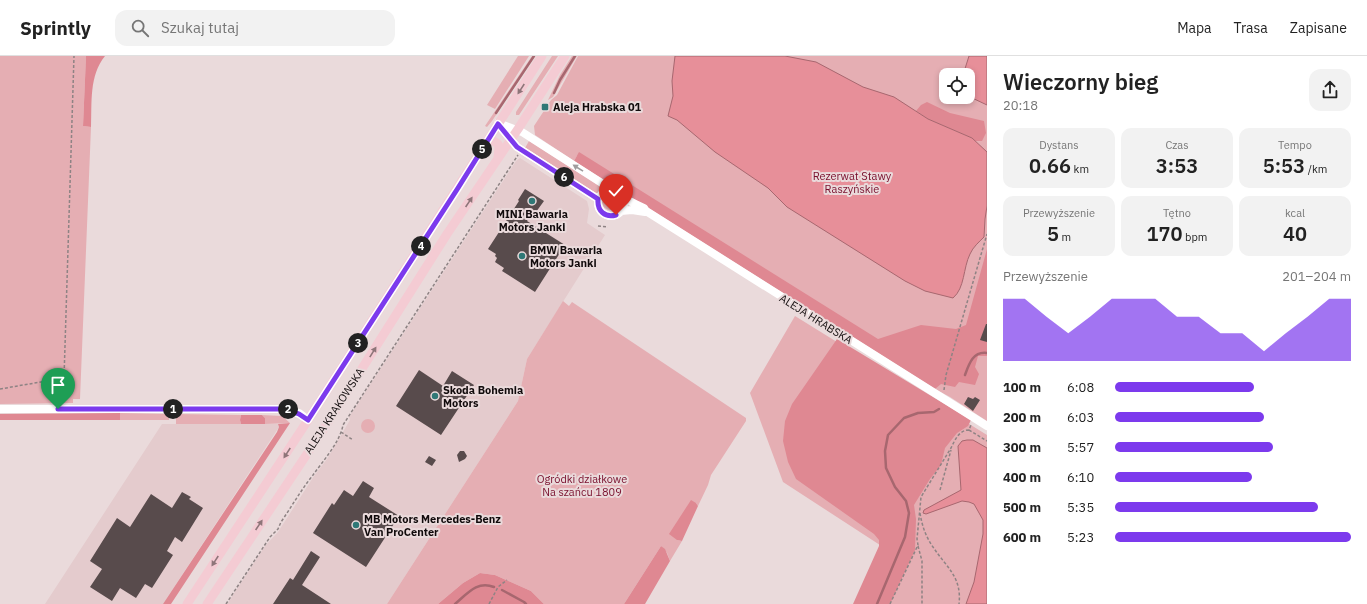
<!DOCTYPE html>
<html lang="pl">
<head>
<meta charset="utf-8">
<style>
  :root { --surface:#fff; --page:#f2f2f2; --text:#222; --muted:#767676; --line:#e0e0e0; --accent:#7c3aed }
  body { margin:0; font-family:"IBM Plex Sans",sans-serif; background:var(--page); color:var(--text); height:100vh; display:flex; flex-direction:column; font-size:15px; white-space:nowrap }
  * { box-sizing:border-box; margin:0 }
  p { font-size:13px; color:var(--muted) }
  .icon { flex:none; width:22px; height:22px; fill:none; stroke:currentColor; stroke-width:2; stroke-linecap:round; stroke-linejoin:round }
  .map { position:relative; flex:1; overflow:hidden }
  .details { display:flex; flex-direction:column; background:var(--surface); width:380px }
  .details>* { flex:none }
  .buttons { position:absolute; left:939px; top:12px; display:grid; gap:8px }
  .buttons a { display:grid; place-items:center; width:36px; height:36px; border-radius:8px; background:var(--surface); box-shadow:0 2px 6px #0003; font-size:20px }
  .pin { position:absolute; display:grid; place-items:center; width:34px; height:34px; color:#fff; margin:-41px -17px; border-radius:50% 50% 50% 0; rotate:-45deg; box-shadow:0 0 4px #0007 }
  .pin .icon { rotate:45deg }
  .km { position:absolute; width:20px; height:20px; margin:-10px; border-radius:50%; background:#222; color:#fff; font-size:11px; line-height:20px; text-align:center }
  .round { display:grid; place-items:center; flex:none; width:42px; height:42px; border-radius:12px; background:var(--page) }
  .overview { display:flex; align-items:center; justify-content:space-between; height:68px; padding:0 16px }
  h1 { font-size:22px; font-weight:600; line-height:30px }
  .stats { display:grid; grid-template-columns:repeat(3,1fr); gap:6px; height:68px; padding:4px 16px }
  .stats div { display:grid; align-content:center; border-radius:10px; background:var(--page); text-align:center }
  .stats b { font-size:20px; font-weight:600 }
  .stats small { font-size:11px; font-weight:400 }
  .stats p { font-size:11px }
  .chart { height:112px; padding:8px 16px }
  .chart p { display:flex; justify-content:space-between }
  .chart svg { width:100%; height:72px; margin-top:4px; fill:var(--accent); opacity:.7 }
  ul { padding:0 16px; list-style:none; font-size:13px }
  li { display:grid; grid-template-columns:64px 48px 1fr; align-items:center; height:30px }
  li i { height:10px; border-radius:5px; background:var(--accent) }
  header { display:flex; align-items:center; gap:24px; box-sizing:border-box; height:56px; padding:0 20px; background:var(--surface); border-bottom:1px solid var(--line) }
  header strong { font-size:19px }
  nav { display:flex; gap:22px; margin-inline-start:auto; font-size:14px }
  .search { width:280px; height:36px; background:var(--page); display:flex; align-items:center; gap:10px; box-sizing:border-box; padding:0 14px; border-radius:12px; color:var(--muted); font-size:15px }
  main { display:flex; flex:1; min-height:0 }
  .map>svg:first-child { display:block }
</style>
</head>
<body>
<header>
<strong>Sprintly</strong>
<div class="search"><svg class="icon" aria-label="search" viewBox="0 0 24 24"><circle cx="10" cy="10" r="6"/><path d="M15 15l6 6"/></svg>Szukaj tutaj</div>
<nav><a>Mapa</a><a>Trasa</a><a>Zapisane</a></nav>
</header>
<main>
<div class="map">
<svg width="987" height="548" viewBox="0 0 987 548">
  <rect width="100%" height="100%" fill="#eadadb"/>
  <path fill="#e4cbcd" d="M 520,102 L 587,145 L 589,153 L 587,167 L 605,179 L 527,303 L 518,345 L 387,548 L 227,548 L 265,490 L 278,476 L 314,420 L 327,403 L 350,364 L 349,361 L 516,105 Z
    M 162,368 L 278,368 L 279,371 L 163,548 L 45,548 Z"/>
  <path fill="#e5aeb3" fill-rule="evenodd" d="M 0,0 L 86,0 L 83,70 L 91,71 L 80,343 L 73,343 L 73,347 L 0,348 Z
    M 518,0 L 529,0 L 495,53 L 487,49 Z
    M 532,0 L 535,0 L 492,65 L 487,71 L 485,70 Z
    M 552,0 L 558,0 L 521,56 L 519,59 L 516,59 L 516,56 Z
    M 572,0 L 577,0 L 553,41 L 548,44 L 560,19 Z
    M 578,0 L 987,0 L 987,365 L 950,341 L 935,333 L 936,332 L 577,100 L 574,105 L 535,79 L 534,70 L 551,44 L 557,39 ZM 946,19 L 968,19 L 968,41 L 946,41 Z
    M 529,85 L 604,133 L 597,139 L 525,92 Z
    M602 146a8 8 0 1 1 16 0a8 8 0 1 1-16 0Z
    M 563,245 L 569,250 L 572,246 L 746,362 L 746,365 L 711,419 L 708,429 L 698,450 L 696,447 L 677,484 L 682,485 L 670,505 L 667,497 L 661,490 L 624,548 L 544,548 L 531,535 L 495,519 L 480,517 L 463,527 L 438,548 L 387,548 L 518,345 L 527,303 Z
    M 795,260 L 987,379 L 987,548 L 856,548 L 883,491 L 783,426 L 750,337 Z
    M 120,357 L 167,358 L 169,362 L 169,364 L 120,364 Z
    M 178,358 L 241,359 L 240,364 L 241,368 L 176,368 L 176,361 Z
    M 262,359 L 282,360 L 290,367 L 265,368 L 265,362 Z
    M361 370a7 7 0 1 1 14 0a7 7 0 1 1-14 0Z"/>
  <path fill="#df8892" d="M 86,0 L 105,0 C 89,20 92,46 91,71 L 83,70 Z
    M 927,46 L 950,57 L 984,65 L 986,77 L 982,85 L 975,85 L 972,82 L 928,63 L 916,55 L 921,49 Z
    M 579,96 L 878,283 L 921,269 L 956,273 L 966,269 L 987,193 L 987,300 L 978,300 L 975,311 L 979,318 L 975,329 L 959,326 L 955,331 L 941,328 L 935,333 L 574,105 Z
    M 837,283 L 971,364 L 968,370 L 957,377 L 945,392 L 941,409 L 930,423 L 914,449 L 916,463 L 915,494 L 890,548 L 853,548 L 879,490 L 879,484 L 874,478 L 796,423 L 788,406 L 783,385 L 785,365 L 792,348 Z
    M 120,357 L 120,364 L 0,364 L 0,358 Z
    M 241,359 L 262,359 L 265,362 L 265,368 L 241,368 L 240,364 Z
    M 290,367 L 171,548 L 163,548 L 277,376 L 279,371 L 278,368 Z
    M 691,444 L 696,447 L 698,450 L 682,485 L 677,484 L 669,478 Z
    M 661,490 L 665,493 L 670,505 L 645,548 L 624,548 Z
    M 480,517 L 495,519 L 531,535 L 544,548 L 438,548 L 463,527 Z"/>
  <path fill="#e78f99" stroke="#a7676f" d="M 675,0 L 785,0 L 816,6 L 863,31 L 894,41 L 928,63 L 972,82 L 987,96 L 987,150 L 985,163 L 984,181 C 979,186 973,191 970,198 C 963,212 965,232 953,242 L 925,235 L 905,225 L 787,151 L 768,132 L 715,96 L 677,64 L 668,60 L 673,40 L 672,25 Z
    M 969,0 L 987,0 L 987,49 L 968,40 L 968,19 L 963,19 Z
    M 967,384 L 973,384 L 987,392 L 987,548 L 966,548 L 974,526 L 983,478 L 983,464 L 974,448 L 969,446 L 962,445 L 926,458 L 923,457 L 924,454 L 961,434 L 958,390 L 962,385 Z"/>
  <g fill="none" stroke-linecap="round" stroke-linejoin="round">
    <path stroke="#a7676f" stroke-width="2.5" d="M 554,37 L 560,24 L 575,0
      M 496,57 L 534,0
      M 965,319 C 969,308 973,295 987,297
      M 502,534 L 524,546 L 526,548
      M 455,548 C 467,538 477,524 494,531
      M 877,548 L 905,481 L 909,457 L 906,445 L 895,431 L 886,412 L 885,395 L 888,379 L 904,362 L 918,357 L 934,356 L 939,353"/>
  </g>
  <path fill="#584b4c" d="M 525,133 L 544,145 L 536,156 L 534,154 L 527,165 L 565,189 L 535,236 L 502,215 L 504,212 L 495,206 L 497,202 L 495,200 L 496,198 L 488,193 L 519,145 L 518,144 Z
    M 986,268 L 987,268 L 987,286 L 980,284 Z
    M 419,314 L 443,330 L 452,315 L 474,329 L 441,379 L 396,350 Z
    M 968,341 L 973,343 L 975,341 L 980,344 L 973,355 L 964,348 Z
    M 460,395 L 464,395 L 467,400 L 465,403 L 459,406 L 457,399 Z
    M 429,400 L 436,404 L 432,410 L 425,406 Z
    M 363,425 L 374,432 L 369,441 L 399,460 L 366,511 L 313,477 L 332,447 L 334,449 L 344,434 L 353,440 Z
    M 182,436 L 191,441 L 189,443 L 203,452 L 182,486 L 175,481 L 167,495 L 173,499 L 152,532 L 145,528 L 136,542 L 120,532 L 112,545 L 90,531 L 102,513 L 90,505 L 117,462 L 130,471 L 151,438 L 172,452 Z
    M 311,495 L 320,501 L 302,529 L 331,548 L 273,548 L 290,522 L 293,524 Z"/>
  <g fill="none" stroke-linecap="round" stroke-linejoin="round">
    <path stroke="#8e8384" stroke-width="1.5" stroke-dasharray="3 2" stroke-linecap="butt" d="M 598,170 L 608,171
      M 0,333 L 64,322 L 74,0
      M 944,334 L 946,319 L 987,178
      M 969,374 L 987,385
      M 341,376 L 353,384
      M 940,434 L 951,394
      M 920,457 C 922,470 926,481 933,491 C 947,512 962,521 959,548
      M 918,490 L 922,505 L 922,548
      M 226,548 L 270,481 L 278,473 L 281,466 C 292,450 301,434 313,419 C 323,405 340,386 343,369 L 518,99
      M 489,548 L 498,531 L 507,524
      M 890,548 L 918,489 L 917,483 L 921,441 L 951,392 C 955,384 959,374 969,374 L 971,369"/>
    <path stroke="#fff" stroke-width="8" d="M 498,67 L 522,76 L 611,133
      M 498,68 L 517,91 L 598,143
      M598 147a13 13 0 1 1 26 0a13 13 0 1 1-26 0Z
      M 623,142 L 644,152 L 646,155 L 987,370
      M 621,155 L 632,154 L 645,156
      M 0,353 L 286,353 L 299,357 L 308,364"/>
    <path stroke="#f4cbd3" stroke-width="9" d="M 489,82 L 498,88 L 499,92 L 498,101
      M 187,548 L 308,364 L 542,0
      M 207,548 L 327,368 L 447,178 L 518,73 L 565,0"/>
  </g>
  <defs><path id="oneway-solid" d="M-6-.8H1V-3.2L6.5 0L1 3.2V.8H-6Z"/></defs>
  <g fill="#8e7579">
    <use href="#oneway-solid" transform="translate(521 33) rotate(123)"/>
    <use href="#oneway-solid" transform="translate(469 146) rotate(-56)"/>
    <use href="#oneway-solid" transform="translate(373 296) rotate(-58)"/>
    <use href="#oneway-solid" transform="translate(287 397) rotate(123)"/>
    <use href="#oneway-solid" transform="translate(259 469) rotate(-56)"/>
    <use href="#oneway-solid" transform="translate(215 505) rotate(123)"/>
  </g>
  <use fill="#a09d9e" href="#oneway-solid" transform="translate(578 112) rotate(-148)"/>
  <g fill="none" stroke-linecap="round" stroke-linejoin="round">
    <g stroke="#fff" stroke-width="8">
      <path id="route" d="M 58,353 L 286,353 L 299,358 L 308,364 L 458,132 L 498,68 L 517,91 L 598,143 C 597,155 605,162 616,159"/>
    </g>
    <use href="#route" stroke="#7c3aed" stroke-width="5"/>
  </g>
  <g fill="#2f7876" stroke="#eadadb" stroke-width="1.5">
    <rect x="541" y="47" width="8" height="8" rx="2"/>
    <circle cx="532" cy="145" r="4"/>
    <circle cx="522" cy="200" r="4"/>
    <circle cx="435" cy="340" r="4"/>
    <circle cx="356" cy="469" r="4"/>
  </g>
  <g text-anchor="middle" stroke-width="4" stroke-linejoin="round" paint-order="stroke">
    <g font-size="11" font-weight="bold" fill="#110b0c" stroke="#eadadb" text-anchor="start">
      <text x="553" y="55">Aleja Hrabska 01</text>
      <text x="532" y="162" text-anchor="middle">MINI Bawaria<tspan x="532" dy="13">Motors Janki</tspan></text>
      <text x="530" y="198">BMW Bawaria<tspan x="530" dy="13">Motors Janki</tspan></text>
      <text x="443" y="338">Skoda Bohemia<tspan x="443" dy="13">Motors</tspan></text>
      <text x="364" y="467">MB Motors Mercedes-Benz<tspan x="364" dy="13">Van ProCenter</tspan></text>
    </g>
    <g font-size="11" fill="#780e2c" stroke="#eadadb">
      <text x="852" y="124">Rezerwat Stawy<tspan x="852" dy="13">Raszyńskie</tspan></text>
      <text x="582" y="427">Ogródki działkowe<tspan x="582" dy="13">Na szańcu 1809</tspan></text>
    </g>
    <g font-size="11" fill="#110b0c" stroke="#eadadb">
      <text transform="translate(816 263) rotate(32)" y="4">ALEJA HRABSKA</text>
      <text transform="translate(334 355) rotate(-57)" y="4">ALEJA KRAKOWSKA</text>
    </g>
  </g>
</svg>
<div class="buttons">
<a><svg class="icon" aria-label="locate" viewBox="0 0 24 24"><circle cx="12" cy="12" r="6"/><path d="M12 2v4M12 18v4M2 12h4M18 12h4"/></svg></a>
</div>
<div class="pin" style="left:58px;top:353px;background:#1e9e55"><svg class="icon" aria-label="arrive" viewBox="0 0 24 24"><path d="M6 21V4h12l-3 4 3 4H6"/></svg></div>
<div class="pin" style="left:616px;top:159px;background:#d93025"><svg class="icon" aria-label="check" viewBox="0 0 24 24"><path d="M5 12l5 5 9-10"/></svg></div>
<b class="km" style="left:173px;top:353px">1</b>
<b class="km" style="left:288px;top:353px">2</b>
<b class="km" style="left:358px;top:287px">3</b>
<b class="km" style="left:421px;top:190px">4</b>
<b class="km" style="left:482px;top:93px">5</b>
<b class="km" style="left:564px;top:121px">6</b>
</div>
<section class="details">
<div class="overview"><div><h1>Wieczorny bieg</h1><p>20:18</p></div><a class="round"><svg class="icon" aria-label="share" viewBox="0 0 24 24"><path d="M12 15V3M7 8l5-5 5 5M5 13v7h14v-7"/></svg></a></div>
<div class="stats">
<div><p>Dystans</p><b>0.66<small> km</small></b></div>
<div><p>Czas</p><b>3:53</b></div>
<div><p>Tempo</p><b>5:53<small> /km</small></b></div>
</div>
<div class="stats">
<div><p>Przewyższenie</p><b>5<small> m</small></b></div>
<div><p>Tętno</p><b>170<small> bpm</small></b></div>
<div><p>kcal</p><b>40</b></div>
</div>
<div class="chart"><p><span>Przewyższenie</span>201–204 m</p>
<svg viewBox="0 0 160 44" preserveAspectRatio="none"><path d="M0 44V6L10 6L20 17L30 27L40 17L50 6L60 6L70 6L80 17L90 17L100 27L110 27L120 38L130 27L140 17L150 6L160 6V44z"/></svg>
</div>
<ul>
<li><b>100 m</b>6:08<i style="width:59%"></i></li>
<li><b>200 m</b>6:03<i style="width:63%"></i></li>
<li><b>300 m</b>5:57<i style="width:67%"></i></li>
<li><b>400 m</b>6:10<i style="width:58%"></i></li>
<li><b>500 m</b>5:35<i style="width:86%"></i></li>
<li><b>600 m</b>5:23<i style="width:100%"></i></li>
</ul>
</section>
</main>
</body>
</html>
